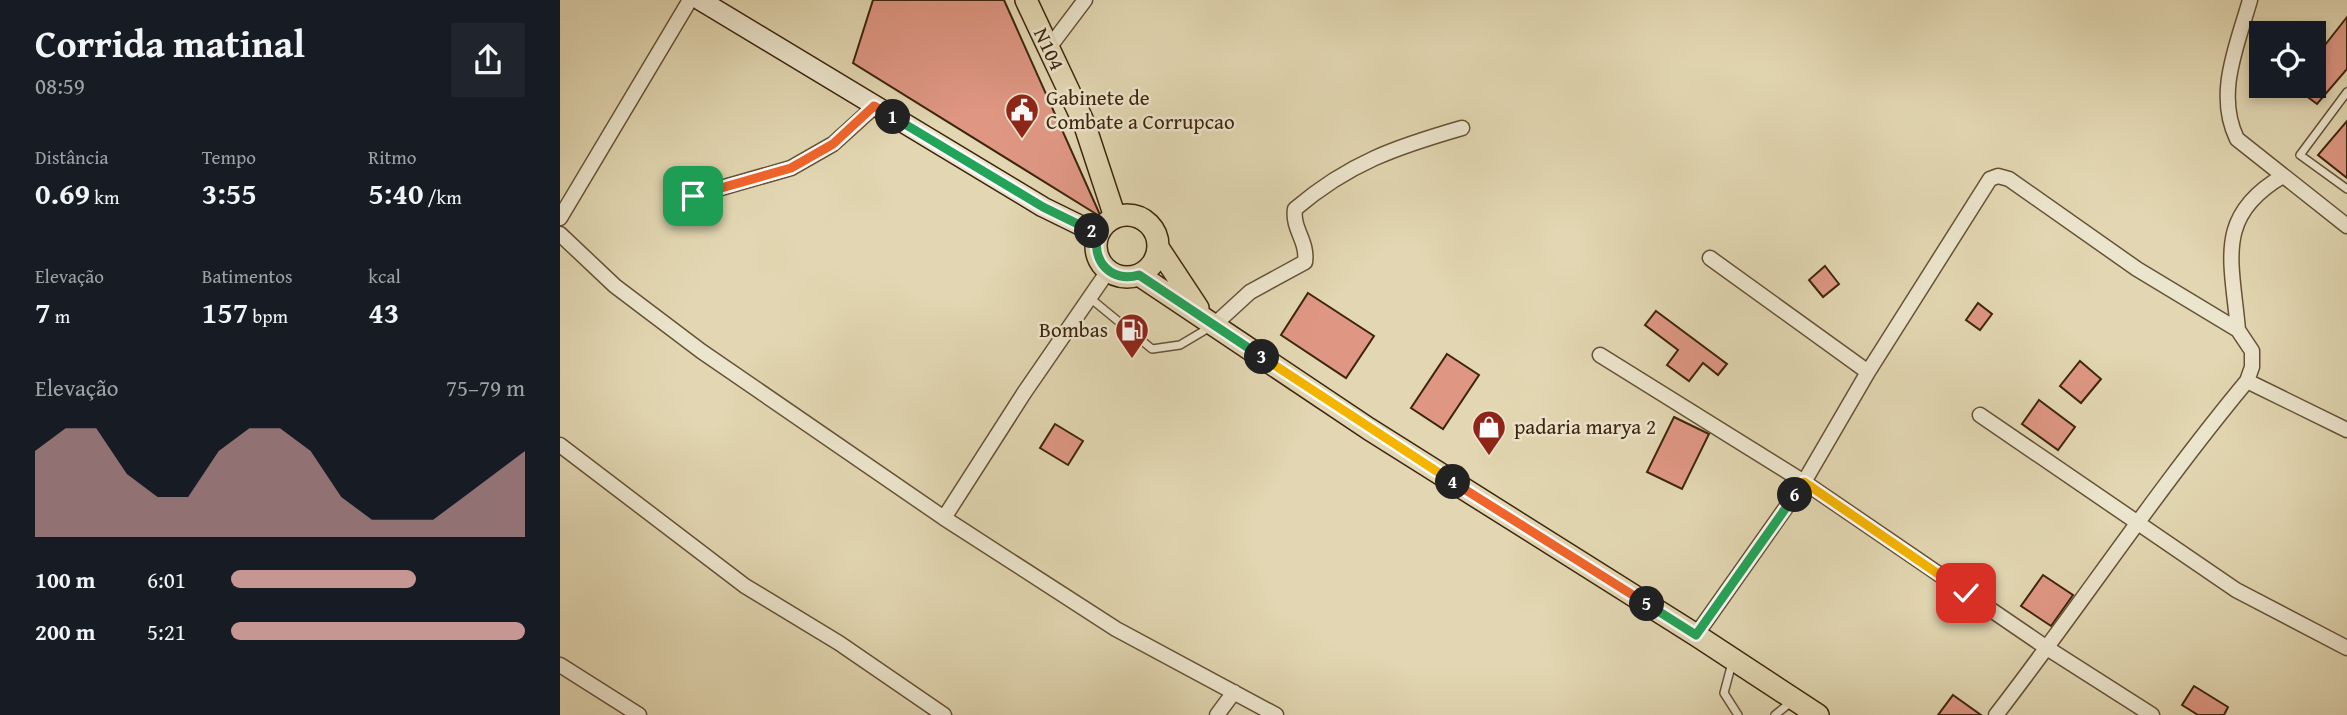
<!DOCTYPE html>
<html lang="pt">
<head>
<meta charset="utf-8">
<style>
  :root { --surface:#171b24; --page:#20242c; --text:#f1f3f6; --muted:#9ea1a6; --accent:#c59692 }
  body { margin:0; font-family:"Gentium Book Plus",serif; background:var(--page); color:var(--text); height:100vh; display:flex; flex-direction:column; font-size:26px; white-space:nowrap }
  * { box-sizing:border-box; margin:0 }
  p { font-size:23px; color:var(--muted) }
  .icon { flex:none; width:38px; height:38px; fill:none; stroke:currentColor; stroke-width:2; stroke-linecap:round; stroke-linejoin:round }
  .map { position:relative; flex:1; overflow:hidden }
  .sheet { display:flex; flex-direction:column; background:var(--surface); width:560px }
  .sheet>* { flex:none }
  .controls { position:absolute; left:1689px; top:21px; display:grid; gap:14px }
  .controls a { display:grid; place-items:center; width:77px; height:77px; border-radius:0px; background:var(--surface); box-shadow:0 4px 10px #0003; font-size:35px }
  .pin { position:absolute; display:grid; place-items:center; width:60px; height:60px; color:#fff; margin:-30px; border-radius:14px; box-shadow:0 4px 10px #0006 }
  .km { position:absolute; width:35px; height:35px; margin:-18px; border-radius:50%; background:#222; color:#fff; font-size:19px; line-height:35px; text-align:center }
  .round { display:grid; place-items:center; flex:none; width:74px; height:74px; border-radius:0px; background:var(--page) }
  .summary { display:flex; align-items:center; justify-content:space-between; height:119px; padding:0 35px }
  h1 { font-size:38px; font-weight:700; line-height:52px }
  .stats { display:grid; grid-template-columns:repeat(3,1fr); gap:10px; height:119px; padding:7px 35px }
  .stats div { display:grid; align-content:center }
  .stats b { font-size:30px; font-weight:700 }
  .stats small { font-size:19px; font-weight:400 }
  .stats p { font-size:19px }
  .chart { height:196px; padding:14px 35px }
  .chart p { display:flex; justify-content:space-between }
  .chart svg { width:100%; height:126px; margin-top:7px; fill:var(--accent); opacity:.7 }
  ul { padding:0 35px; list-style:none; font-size:23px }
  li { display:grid; grid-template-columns:112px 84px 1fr; align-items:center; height:52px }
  li i { height:18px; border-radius:9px; background:var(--accent) }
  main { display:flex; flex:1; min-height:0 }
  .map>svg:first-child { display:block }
</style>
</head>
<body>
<main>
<section class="sheet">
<div class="summary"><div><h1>Corrida matinal</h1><p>08:59</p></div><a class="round"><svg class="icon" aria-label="share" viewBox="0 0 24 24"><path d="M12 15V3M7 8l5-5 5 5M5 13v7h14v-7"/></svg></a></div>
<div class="stats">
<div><p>Distância</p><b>0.69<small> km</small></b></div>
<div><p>Tempo</p><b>3:55</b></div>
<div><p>Ritmo</p><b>5:40<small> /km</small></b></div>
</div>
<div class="stats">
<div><p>Elevação</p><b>7<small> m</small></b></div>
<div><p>Batimentos</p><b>157<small> bpm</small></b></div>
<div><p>kcal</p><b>43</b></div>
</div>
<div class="chart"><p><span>Elevação</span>75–79 m</p>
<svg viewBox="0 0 160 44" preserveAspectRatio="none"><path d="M0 44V14L10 6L20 6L30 22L40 30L50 30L60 14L70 6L80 6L90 14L100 30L110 38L120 38L130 38L140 30L150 22L160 14V44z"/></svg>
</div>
<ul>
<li><b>100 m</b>6:01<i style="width:63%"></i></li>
<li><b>200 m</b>5:21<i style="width:100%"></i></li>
</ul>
</section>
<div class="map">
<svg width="1787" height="715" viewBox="0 0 1787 715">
  <rect width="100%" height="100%" fill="#e2d7b2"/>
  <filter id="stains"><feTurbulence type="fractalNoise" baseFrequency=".00286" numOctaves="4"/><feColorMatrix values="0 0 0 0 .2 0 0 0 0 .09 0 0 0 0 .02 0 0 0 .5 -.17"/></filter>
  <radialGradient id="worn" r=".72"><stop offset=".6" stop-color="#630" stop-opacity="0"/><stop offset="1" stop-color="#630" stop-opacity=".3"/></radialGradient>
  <path fill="#df9784" stroke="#3d250d" stroke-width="2" d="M 313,0 L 444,0 L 541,217 L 293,63 Z
    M 1787,17 L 1787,69 L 1757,104 L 1733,86 L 1754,86 L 1754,59 Z
    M 1787,121 L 1787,178 L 1758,155 Z
    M 1265,266 L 1279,284 L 1263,297 L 1249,280 Z
    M 748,293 L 814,336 L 786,378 L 721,335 Z
    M 1418,303 L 1432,314 L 1420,330 L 1406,320 Z
    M 1096,311 L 1167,364 L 1158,375 L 1143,363 L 1129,381 L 1107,365 L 1118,350 L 1085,325 Z
    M 887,354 L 919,375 L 883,429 L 851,408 Z
    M 1520,361 L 1541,379 L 1521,403 L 1500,386 Z
    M 1479,400 L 1515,427 L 1498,450 L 1462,424 Z
    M 1114,417 L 1149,434 L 1122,489 L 1087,472 Z
    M 495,424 L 523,441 L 508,465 L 480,448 Z
    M 1483,575 L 1513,595 L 1491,626 L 1461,606 Z
    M 1634,686 L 1668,707 L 1664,715 L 1638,715 L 1622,705 Z
    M 1393,695 L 1421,715 L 1378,715 Z"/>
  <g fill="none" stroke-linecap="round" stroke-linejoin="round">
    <g stroke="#665236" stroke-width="10">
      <path id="service" d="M 1787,92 L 1740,155 L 1787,189
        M 530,298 L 592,349 L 620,345 L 652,326
        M 1172,663 L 1164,693 L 1178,715
        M 1215,715 L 1231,702"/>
    </g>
    <g stroke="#665236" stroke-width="17">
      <path id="minor" d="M 1690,0 C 1677,46 1655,94 1677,139 L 1787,226
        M 488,49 L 525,0
        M 133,196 L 231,168 L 273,144 L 315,106
        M 0,218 L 130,0
        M 0,234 L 55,286 L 141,351 L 384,518 L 556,629 L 716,715
        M 1150,258 L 1308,372
        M 654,325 L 690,292 L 745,262 C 748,241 732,229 735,209 C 789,163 836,147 902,128
        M 1678,330 C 1672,261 1654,216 1723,176
        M 1040,355 L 1244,482 L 1487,648 L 1592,715
        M 1687,381 L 1787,430
        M 1420,415 L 1676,590 L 1787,648
        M 0,445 L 185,586 L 279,643 L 384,715
        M 384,518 L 464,393 L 548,271
        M 1136,635 L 1244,482 L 1308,372 L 1430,179 L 1438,176 L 1449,179 L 1577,269 L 1678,330 L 1692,351 L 1692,367 L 1687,381 C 1598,488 1521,605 1436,715
        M 0,665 L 79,715
        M 657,715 L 674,692"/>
    </g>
    <g stroke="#3d250d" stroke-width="22">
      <path id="secondary" d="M 140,0 L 483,207 L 538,234"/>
    </g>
    <g stroke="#3d250d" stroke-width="24">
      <path id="primary" d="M 466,0 L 524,123 L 555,217
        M536 246a31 31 0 1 1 62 0a31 31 0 1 1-62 0Z
        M 599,249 L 638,308
        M 579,275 L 809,429 L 1136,635 L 1258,715"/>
    </g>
    <use href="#service" stroke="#ece5cd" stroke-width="7"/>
    <use href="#minor" stroke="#ece5cd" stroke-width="14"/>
    <use href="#secondary" stroke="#ece5cd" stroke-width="19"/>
    <use href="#primary" stroke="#e2d7b2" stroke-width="21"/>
  </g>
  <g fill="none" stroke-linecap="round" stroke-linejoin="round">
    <g stroke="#fff" stroke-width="14">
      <path id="split-1" d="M 133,196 L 231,168 L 273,144 L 314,106 L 333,117"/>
    </g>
    <g stroke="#fff" stroke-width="14">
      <path id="split-2" d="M 333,117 L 483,207 L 532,231"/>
    </g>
    <g stroke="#fff" stroke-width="14">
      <path id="split-3" d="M 532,231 L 538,234 C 531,261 551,283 579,275 L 702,357"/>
    </g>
    <g stroke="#fff" stroke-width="14">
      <path id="split-4" d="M 702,357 L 893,482"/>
    </g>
    <g stroke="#fff" stroke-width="14">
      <path id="split-5" d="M 893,482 L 1087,604"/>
    </g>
    <g stroke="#fff" stroke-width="14">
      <path id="split-6" d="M 1087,604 L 1136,635 L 1235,495"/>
    </g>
    <g stroke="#fff" stroke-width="14">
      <path id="split-7" d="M 1235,495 L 1244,482 L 1406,593"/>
    </g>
    <use href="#split-1" stroke="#f0652b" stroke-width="9"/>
    <use href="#split-2" stroke="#22a559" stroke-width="9"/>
    <use href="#split-3" stroke="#22a559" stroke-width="9"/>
    <use href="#split-4" stroke="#f5b400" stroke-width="9"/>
    <use href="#split-5" stroke="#f0652b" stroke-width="9"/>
    <use href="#split-6" stroke="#22a559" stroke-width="9"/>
    <use href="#split-7" stroke="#f5b400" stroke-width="9"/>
  </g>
  <defs>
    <g id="civic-pin" transform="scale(1.75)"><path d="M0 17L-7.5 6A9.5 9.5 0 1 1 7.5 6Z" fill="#8f2418" stroke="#ece5cd"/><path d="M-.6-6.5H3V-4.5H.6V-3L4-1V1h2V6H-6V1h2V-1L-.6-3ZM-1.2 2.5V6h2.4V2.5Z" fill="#fff"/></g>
    <g id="fuel-pin" transform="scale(1.75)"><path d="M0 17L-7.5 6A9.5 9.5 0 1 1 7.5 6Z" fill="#8f2418" stroke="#ece5cd"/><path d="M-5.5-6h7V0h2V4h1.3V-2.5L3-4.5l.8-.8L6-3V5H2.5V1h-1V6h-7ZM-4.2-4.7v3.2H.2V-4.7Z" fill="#fff"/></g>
    <g id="shop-pin" transform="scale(1.75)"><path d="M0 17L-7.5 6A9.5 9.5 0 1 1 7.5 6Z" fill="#8f2418" stroke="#ece5cd"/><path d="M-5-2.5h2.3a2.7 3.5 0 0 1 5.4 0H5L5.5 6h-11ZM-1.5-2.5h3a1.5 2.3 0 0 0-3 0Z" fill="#fff"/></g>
  </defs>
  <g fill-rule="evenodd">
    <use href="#civic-pin" x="462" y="110"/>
    <use href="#fuel-pin" x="572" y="330"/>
    <use href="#shop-pin" x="929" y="427"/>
  </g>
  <g text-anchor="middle" stroke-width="5" stroke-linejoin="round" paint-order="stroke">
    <g font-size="21" fill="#3d250d" stroke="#ece5cd">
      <text transform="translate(489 49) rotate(65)" y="7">N104</text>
    </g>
    <g font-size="21" fill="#3d250d" stroke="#ece5cd" text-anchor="start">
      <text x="486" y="105">Gabinete de<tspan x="486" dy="24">Combate a Corrupcao</tspan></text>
      <text x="548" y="337" text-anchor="end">Bombas</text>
      <text x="954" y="434">padaria marya 2</text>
    </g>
  </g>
  <rect width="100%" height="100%" filter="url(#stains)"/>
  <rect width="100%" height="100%" fill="url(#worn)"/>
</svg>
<div class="controls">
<a><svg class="icon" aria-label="locate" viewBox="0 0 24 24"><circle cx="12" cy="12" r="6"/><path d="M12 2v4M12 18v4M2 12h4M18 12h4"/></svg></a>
</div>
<div class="pin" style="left:133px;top:196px;background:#1e9e55"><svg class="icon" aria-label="arrive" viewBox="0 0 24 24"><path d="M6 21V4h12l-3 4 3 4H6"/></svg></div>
<div class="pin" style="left:1406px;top:593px;background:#d93025"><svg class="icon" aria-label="check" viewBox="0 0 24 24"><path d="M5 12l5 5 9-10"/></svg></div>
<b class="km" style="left:333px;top:117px">1</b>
<b class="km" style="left:532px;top:231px">2</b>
<b class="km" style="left:702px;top:357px">3</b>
<b class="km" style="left:893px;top:482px">4</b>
<b class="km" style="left:1087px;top:604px">5</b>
<b class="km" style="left:1235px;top:495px">6</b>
</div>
</main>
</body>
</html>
